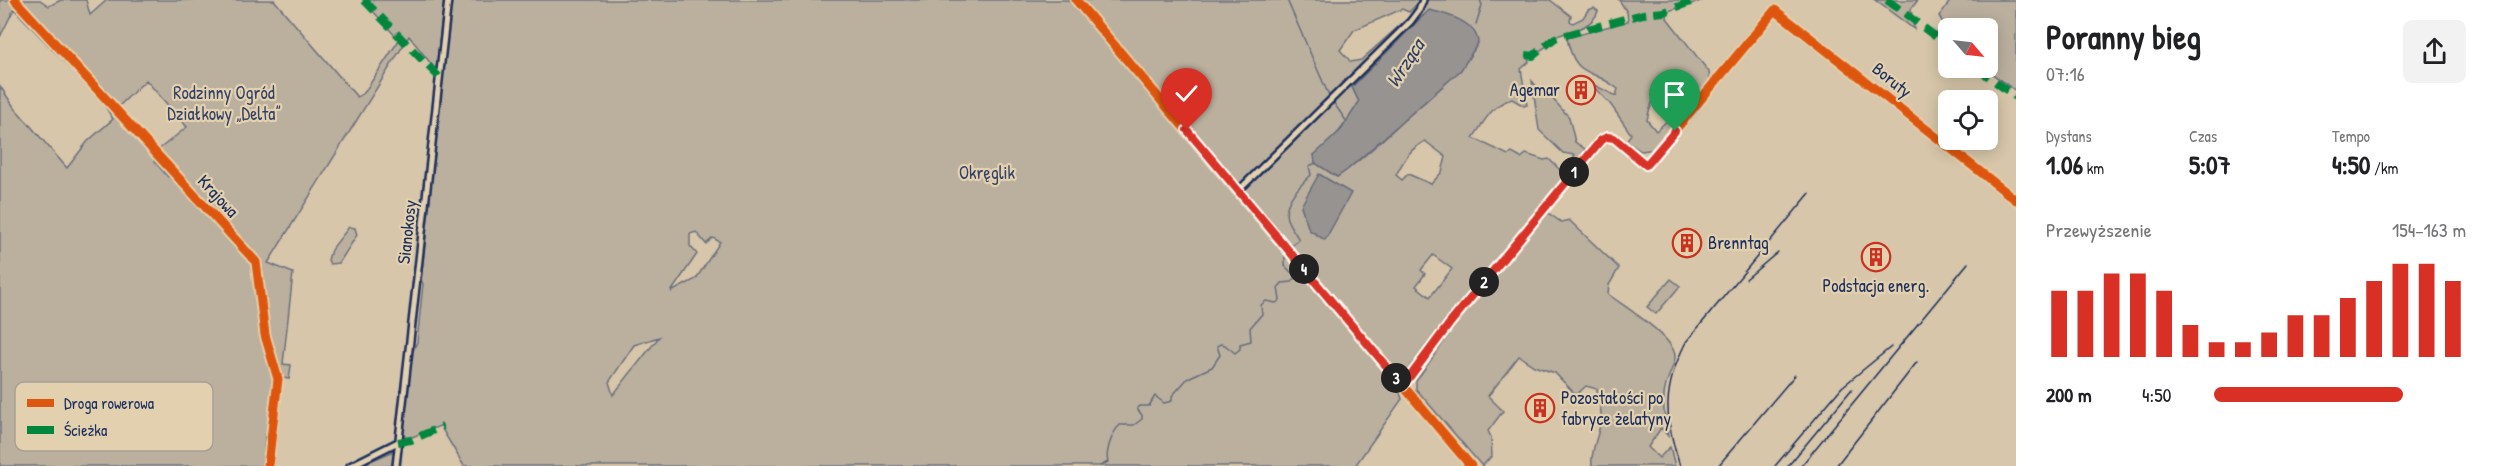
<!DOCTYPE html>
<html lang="pl">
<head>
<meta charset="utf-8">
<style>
  :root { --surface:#fff; --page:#f2f2f2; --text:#202124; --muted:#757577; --accent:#d93025 }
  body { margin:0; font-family:"Patrick Hand",sans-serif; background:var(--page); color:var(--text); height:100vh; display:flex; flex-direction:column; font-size:22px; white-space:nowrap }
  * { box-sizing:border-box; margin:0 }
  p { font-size:20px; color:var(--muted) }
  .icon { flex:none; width:33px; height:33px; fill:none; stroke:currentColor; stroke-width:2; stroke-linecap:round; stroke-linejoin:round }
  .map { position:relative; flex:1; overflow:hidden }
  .details { display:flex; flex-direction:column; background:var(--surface); width:480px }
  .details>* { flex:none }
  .needle { width:39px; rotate:118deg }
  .buttons { position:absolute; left:1938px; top:18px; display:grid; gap:12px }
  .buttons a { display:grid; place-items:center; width:60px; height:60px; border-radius:9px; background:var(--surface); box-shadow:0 3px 15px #0003; font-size:30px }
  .pin { position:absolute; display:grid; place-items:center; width:51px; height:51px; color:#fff; margin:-62px -26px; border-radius:50% 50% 50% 0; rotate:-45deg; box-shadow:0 0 6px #0007 }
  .pin .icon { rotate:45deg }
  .km { position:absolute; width:30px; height:30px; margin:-15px; border-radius:50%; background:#222; color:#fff; font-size:16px; line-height:30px; text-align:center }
  .round { display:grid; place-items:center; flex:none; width:63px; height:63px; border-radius:9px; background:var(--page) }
  .head { display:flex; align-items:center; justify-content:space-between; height:102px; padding:0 30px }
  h1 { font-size:33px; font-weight:800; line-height:45px }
  .stats { display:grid; grid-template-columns:repeat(3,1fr); gap:9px; height:102px; padding:6px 30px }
  .stats div { display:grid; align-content:center }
  .stats b { font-size:26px; font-weight:800 }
  .stats small { font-size:16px; font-weight:400 }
  .stats p { font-size:16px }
  .chart { height:168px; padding:12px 30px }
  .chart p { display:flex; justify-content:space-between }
  .chart svg { width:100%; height:108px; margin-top:6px; stroke:var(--accent); stroke-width:6 }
  ul { padding:0 30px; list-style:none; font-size:20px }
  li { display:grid; grid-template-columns:96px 72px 1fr; align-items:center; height:45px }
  li i { height:15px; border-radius:8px; background:var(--accent) }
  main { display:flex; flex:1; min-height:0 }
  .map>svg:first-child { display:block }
</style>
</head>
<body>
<main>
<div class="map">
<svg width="2016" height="466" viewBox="0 0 2016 466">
  <rect width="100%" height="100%" fill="#d7c6a9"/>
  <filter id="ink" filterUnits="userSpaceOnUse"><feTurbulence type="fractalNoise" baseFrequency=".0167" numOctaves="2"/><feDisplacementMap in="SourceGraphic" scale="12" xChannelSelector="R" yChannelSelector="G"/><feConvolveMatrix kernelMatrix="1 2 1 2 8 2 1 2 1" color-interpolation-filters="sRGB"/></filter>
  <g filter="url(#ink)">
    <path fill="#bbb09e" stroke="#6b707e" stroke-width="1.5" fill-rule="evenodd" d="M 0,0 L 14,0 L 159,157 L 154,161 L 168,177 L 173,176 L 256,268 L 263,344 L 275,377 L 268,435 L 265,435 L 263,466 L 0,466 L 0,86 L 14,107 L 67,168 L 88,141 L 113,119 L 103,103 L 14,9 L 0,37 Z
      M 24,0 L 40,0 L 49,6 L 61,0 L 86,0 L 90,15 L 107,0 L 274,0 L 357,97 L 364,93 L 399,40 L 363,0 L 444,0 L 436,70 L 409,36 L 268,263 L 293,273 L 283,364 L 291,365 L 289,379 L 279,377 L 270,341 L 262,264 L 158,150 L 187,127 L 146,80 L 117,108 L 31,16 Z
      M 451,0 L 1550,0 L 1571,16 L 1570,21 L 1573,23 L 1583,18 L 1588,10 L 1594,8 L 1598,11 C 1593,29 1566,32 1550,38 L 1552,43 L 1528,58 L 1529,62 L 1521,69 L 1527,105 L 1524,106 L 1512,99 C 1492,104 1484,122 1473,138 L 1508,155 L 1512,153 L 1521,158 L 1526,154 L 1544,160 L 1549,159 L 1565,175 L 1444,321 L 1397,384 L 1402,399 L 1355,466 L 464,466 L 442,429 L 442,425 L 407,439 L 403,434 L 412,353 L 417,342 L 423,284 L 421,280 ZM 1420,1 L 1418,9 L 1361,60 L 1351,62 L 1340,50 L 1354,30 L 1402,9 L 1409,12 ZM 1436,12 L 1463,22 L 1478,43 C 1460,75 1431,96 1404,120 C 1382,140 1361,161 1337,177 L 1314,155 C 1334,141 1347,122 1359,102 L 1352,87 L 1422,16 ZM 1425,141 L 1446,157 L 1442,172 L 1431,184 L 1408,174 L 1402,180 L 1396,175 C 1406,157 1408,151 1425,141 ZM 696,232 L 706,244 L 713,238 L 720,242 L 696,279 L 671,292 L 697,254 L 690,246 L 690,234 ZM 1433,255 L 1452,269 L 1430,297 L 1416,286 L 1425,274 L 1421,270 ZM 659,337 L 613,395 L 609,382 L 634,345 Z
      M 1619,0 L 1704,0 L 1668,11 L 1667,18 L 1709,72 L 1710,82 L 1685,112 L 1683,103 L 1692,94 L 1688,86 C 1664,76 1651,99 1647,120 L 1656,131 L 1671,117 L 1679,120 L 1656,149 L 1641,151 L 1626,141 L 1631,134 L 1611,105 L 1590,83 L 1616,96 L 1618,89 C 1591,67 1575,79 1567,38 L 1628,21 L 1627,12 Z
      M 1875,0 L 1918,0 L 1911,9 L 1914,29 Z
      M 1951,0 L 2016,0 L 2016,91 L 1987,70 L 1991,60 L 1988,57 L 1988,28 L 1948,28 L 1948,31 L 1939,16 Z
      M 1532,81 L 1539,89 L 1542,87 L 1569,117 L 1575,142 L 1585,149 L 1576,163 L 1572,161 L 1575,155 L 1563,153 L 1539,130 Z
      M 1548,213 L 1561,222 L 1569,220 L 1619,268 L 1609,285 L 1608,294 C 1623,306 1677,338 1675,358 C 1674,367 1668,376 1666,385 C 1661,401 1665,419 1668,436 L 1661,428 L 1648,447 L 1659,458 L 1670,447 L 1675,466 L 1592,466 C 1590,449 1600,435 1601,418 C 1602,408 1597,399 1597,389 L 1586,386 L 1576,395 L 1555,373 L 1534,366 L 1519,356 L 1488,396 L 1503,411 L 1488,431 L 1491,437 L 1492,456 L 1482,466 L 1416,389 L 1416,381 L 1457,323 Z
      M 349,227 L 355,228 L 357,235 L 339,263 L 330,264 L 328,260 L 331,250 Z
      M 1671,279 L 1680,286 L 1656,314 L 1647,307 Z
      M 394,451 L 392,466 L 359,466 Z"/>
    <path fill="#979390" stroke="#656b7c" stroke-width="1.5" d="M 1429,10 C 1447,14 1477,22 1478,43 L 1461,70 L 1347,170 L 1337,177 L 1315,163 L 1314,155 L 1341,130 L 1359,102 L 1352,87 Z
      M 1319,174 L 1351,193 L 1325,240 L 1309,230 L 1301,206 Z"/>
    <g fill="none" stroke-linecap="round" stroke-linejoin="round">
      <path stroke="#656b7c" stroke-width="1.5" d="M 1287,0 L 1330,98
        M 1476,24 L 1482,5 L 1480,0
        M 1333,102 L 1347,122
        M 1291,246 L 1299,240 C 1296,234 1289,225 1287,219 C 1282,202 1301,185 1311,175 L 1309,166 L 1316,163
        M 1100,466 L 1108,462 C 1105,453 1112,432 1120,425 L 1134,425 L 1142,419 L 1142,415 L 1137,409 L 1140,406 L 1149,406 L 1155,396 L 1164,403 L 1172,401 L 1172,396 L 1188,378 L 1212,367 L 1220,355 L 1217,346 L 1220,344 L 1225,345 L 1235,353 L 1240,349 L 1240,344 L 1251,341 L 1250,328 L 1262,314 L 1261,305 L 1266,301 L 1276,303 L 1280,300 L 1278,288 L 1282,283 L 1292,282 L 1296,277 L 1285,266 L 1285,253"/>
      <g stroke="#1b2f5e" stroke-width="10">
        <path id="minor" d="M 15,0 L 256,262 L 265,335 L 278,379 L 268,466
          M 1238,191 L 1410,22 L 1419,10 L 1423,0
          M 1403,386 L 1450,323 L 1601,140 L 1607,137 L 1614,138 L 1646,165 L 1775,10 L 2016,200
          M 350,466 L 398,442
          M 396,466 L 448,0"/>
      </g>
      <g stroke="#1b2f5e" stroke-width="11">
        <path id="major" d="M 1076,0 L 1471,466"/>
      </g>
      <use href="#minor" stroke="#e3d0ae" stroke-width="5"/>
      <use href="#major" stroke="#e3d0ae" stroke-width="7"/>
      <path stroke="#1b2f5e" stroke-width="1.5" d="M 1746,279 L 1778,252
        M 1680,466 C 1664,417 1662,389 1686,342 L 1810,193
        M 1718,466 L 1795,375
        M 1775,466 L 1842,387 L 1891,347
        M 1788,466 L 1852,389
        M 1801,466 L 1968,263
        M 1836,466 L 1917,362"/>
      <path stroke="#00873e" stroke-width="8" stroke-dasharray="15 8" stroke-linecap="butt" d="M 364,0 L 439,77
        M 1887,0 L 1948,46
        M 1526,55 L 1533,56 L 1555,38 L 1643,14 L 1664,12 L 1696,0
        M 1977,68 L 2016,97
        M 398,442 L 411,440 L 443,426"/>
      <g stroke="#e3d0ae" stroke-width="13">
        <path id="cycleway" d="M 15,0 L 256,262 L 265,335 L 278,379 L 268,466
          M 1076,0 L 1471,466
          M 1403,386 L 1450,323 L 1601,140 L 1607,137 L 1614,138 L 1646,165 L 1775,10 L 2016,200"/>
      </g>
      <use href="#cycleway" stroke="#de5710" stroke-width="9"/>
    </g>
  </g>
  <g fill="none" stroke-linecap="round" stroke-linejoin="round" filter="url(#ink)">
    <g stroke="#fff" stroke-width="12">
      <path id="route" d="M 1187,130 L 1403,386 L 1450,323 L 1601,140 L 1607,137 L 1614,138 L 1646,165 L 1675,131"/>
    </g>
    <use href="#route" stroke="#d93025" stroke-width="8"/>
  </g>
  <defs>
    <g id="building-ring" transform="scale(1.5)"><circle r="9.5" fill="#e3d0ae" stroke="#c8321e" stroke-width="1.5"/><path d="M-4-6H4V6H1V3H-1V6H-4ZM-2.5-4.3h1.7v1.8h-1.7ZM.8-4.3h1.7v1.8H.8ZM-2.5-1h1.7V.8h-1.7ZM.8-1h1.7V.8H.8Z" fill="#c8321e"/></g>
  </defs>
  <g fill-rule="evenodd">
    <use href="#building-ring" x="1581" y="90"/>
    <use href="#building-ring" x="1687" y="243"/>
    <use href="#building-ring" x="1876" y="257"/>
    <use href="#building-ring" x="1540" y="408"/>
  </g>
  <g text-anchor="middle" stroke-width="4.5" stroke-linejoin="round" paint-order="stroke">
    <g font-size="18" fill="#1b2f5e" stroke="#e3d0ae">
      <text transform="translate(1892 80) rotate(39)" y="6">Boruty</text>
      <text transform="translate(218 196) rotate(47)" y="6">Krajowa</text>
      <text transform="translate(407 232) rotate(-84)" y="6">Sianokosy</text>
    </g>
    <g font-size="18" fill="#1b2f5e" stroke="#e3d0ae" text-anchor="start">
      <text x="1560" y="96" text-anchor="end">Agemar</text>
      <text x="1708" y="249">Brenntag</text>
      <text x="1876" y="292" text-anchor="middle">Podstacja energ.</text>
      <text x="1561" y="404">Pozostałości po<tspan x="1561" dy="21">fabryce żelatyny</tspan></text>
    </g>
    <g font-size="18" fill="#334268" stroke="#e3d0ae">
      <text x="224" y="99">Rodzinny Ogród<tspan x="224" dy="21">Działkowy „Delta”</tspan></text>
      <text x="987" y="179">Okręglik</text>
    </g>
    <g font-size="20" font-style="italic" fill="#2e3e66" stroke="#e3d0ae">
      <text transform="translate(1405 63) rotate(-57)" y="7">Wrząca</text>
    </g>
  </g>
  <rect x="15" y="382" width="198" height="69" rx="9" fill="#e3d0ae" stroke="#a7a096" stroke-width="1.5"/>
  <rect x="27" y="399" width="27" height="8" fill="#de5710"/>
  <rect x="27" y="426" width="27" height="8" fill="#00873e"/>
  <g font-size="16" fill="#1b2f5e">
    <text x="64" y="409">Droga rowerowa</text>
    <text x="64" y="436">Ścieżka</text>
  </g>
</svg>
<div class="buttons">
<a><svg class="needle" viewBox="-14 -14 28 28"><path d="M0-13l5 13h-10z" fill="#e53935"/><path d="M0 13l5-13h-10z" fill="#757577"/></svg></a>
<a><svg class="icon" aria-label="locate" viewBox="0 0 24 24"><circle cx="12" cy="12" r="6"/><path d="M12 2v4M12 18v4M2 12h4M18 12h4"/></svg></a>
</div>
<div class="pin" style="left:1675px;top:131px;background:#1e9e55"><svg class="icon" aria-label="arrive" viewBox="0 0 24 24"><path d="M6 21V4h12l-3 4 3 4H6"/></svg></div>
<div class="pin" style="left:1187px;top:130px;background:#d93025"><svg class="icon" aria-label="check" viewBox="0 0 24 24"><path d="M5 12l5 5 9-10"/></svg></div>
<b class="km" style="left:1574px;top:172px">1</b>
<b class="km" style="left:1484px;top:282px">2</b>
<b class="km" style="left:1396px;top:378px">3</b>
<b class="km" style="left:1304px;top:269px">4</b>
</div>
<section class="details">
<div class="head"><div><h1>Poranny bieg</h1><p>07:16</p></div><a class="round"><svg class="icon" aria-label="share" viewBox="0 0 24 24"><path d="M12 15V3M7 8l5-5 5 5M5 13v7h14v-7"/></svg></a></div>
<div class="stats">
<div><p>Dystans</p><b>1.06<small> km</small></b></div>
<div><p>Czas</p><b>5:07</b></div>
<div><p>Tempo</p><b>4:50<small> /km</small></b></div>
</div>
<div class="chart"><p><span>Przewyższenie</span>154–163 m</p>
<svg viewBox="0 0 160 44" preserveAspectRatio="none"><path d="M5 44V17M15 44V17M25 44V10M35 44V10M45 44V17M55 44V31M65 44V38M75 44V38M85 44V34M95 44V27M105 44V27M115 44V20M125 44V13M135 44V6M145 44V6M155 44V13"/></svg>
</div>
<ul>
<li><b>200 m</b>4:50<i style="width:75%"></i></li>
</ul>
</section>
</main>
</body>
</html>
